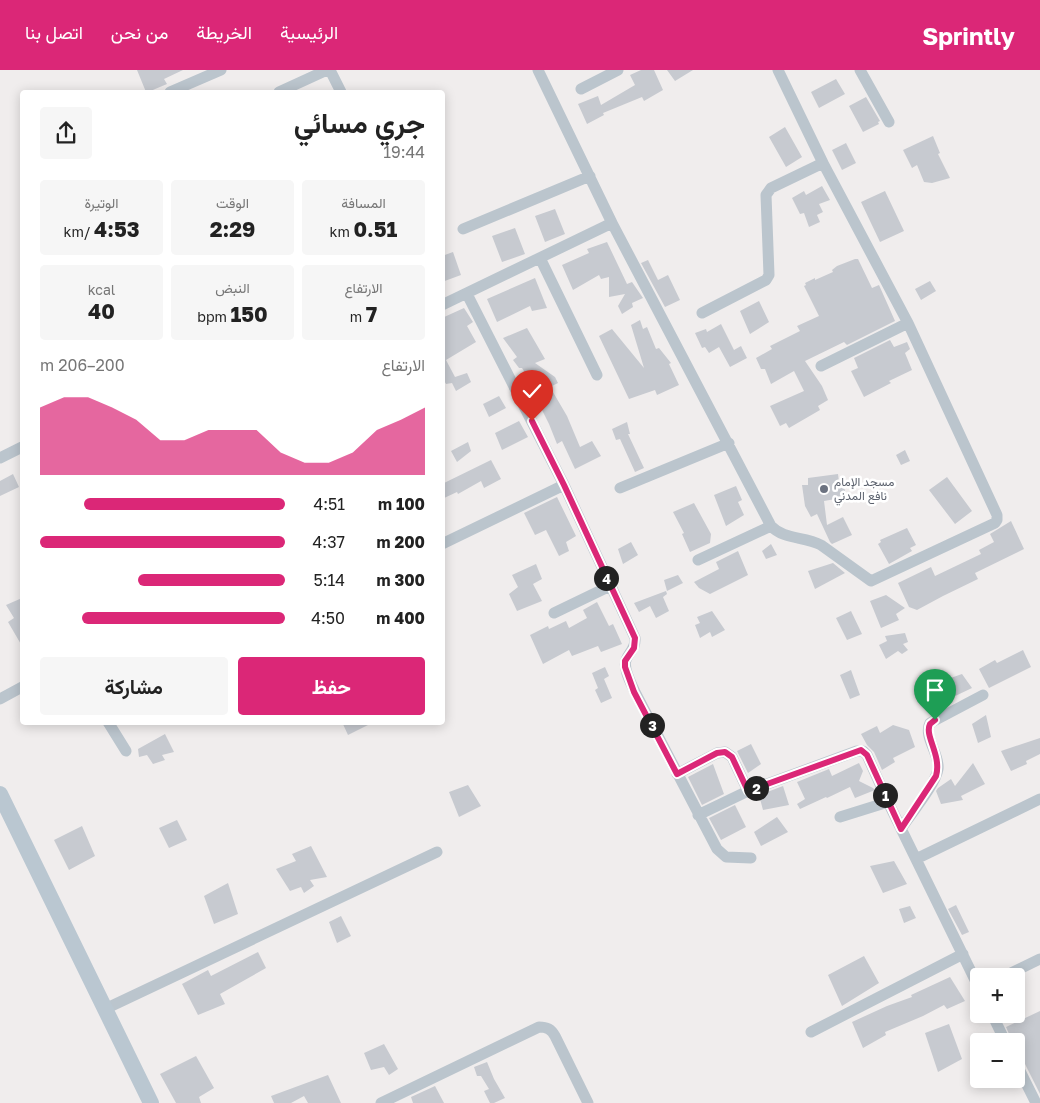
<!DOCTYPE html>
<html lang="ar">
<head>
<meta charset="utf-8">
<style>
  :root { --surface:#fff; --page:#f6f6f6; --text:#222; --muted:#767676; --accent:#db2777 }
  body { margin:0; font-family:"Golos Text",Vazirmatn,sans-serif; background:var(--page); color:var(--text); direction:rtl; height:100vh; display:flex; flex-direction:column; font-size:19px; white-space:nowrap }
  * { box-sizing:border-box; margin:0 }
  p { font-size:16px; color:var(--muted) }
  .icon { flex:none; width:28px; height:28px; fill:none; stroke:currentColor; stroke-width:2; stroke-linecap:round; stroke-linejoin:round }
  .map { position:relative; flex:1; overflow:hidden; direction:ltr }
  .panel { position:absolute; left:20px; top:20px; width:425px; height:635px; display:flex; flex-direction:column; background:var(--surface); border-radius:5px; box-shadow:0 2px 12px #0003; direction:rtl }
  .panel>* { flex:none }
  .fabs { position:absolute; left:970px; top:898px; display:grid; gap:10px }
  .fabs a { display:grid; place-items:center; width:55px; height:55px; border-radius:5px; background:var(--surface); box-shadow:0 2px 12px #0003; font-size:25px }
  .pin { position:absolute; display:grid; place-items:center; width:42px; height:42px; color:#fff; margin:-51px -21px; border-radius:50% 50% 50% 0; rotate:-45deg; box-shadow:0 0 5px #0007 }
  .pin .icon { rotate:45deg }
  .km { position:absolute; width:25px; height:25px; margin:-12px; border-radius:50%; background:#222; color:#fff; font-size:14px; line-height:25px; text-align:center }
  .round { display:grid; place-items:center; flex:none; width:52px; height:52px; border-radius:5px; background:var(--page) }
  .overview { display:flex; align-items:center; justify-content:space-between; height:85px; padding:0 20px }
  h1 { font-size:28px; font-weight:700; line-height:38px }
  .metrics { display:grid; grid-template-columns:repeat(3,1fr); gap:8px; height:85px; padding:5px 20px }
  .metrics div { display:grid; align-content:center; border-radius:5px; background:var(--page); text-align:center }
  .metrics b { font-size:21px; font-weight:700 }
  .metrics small { font-size:14px; font-weight:400 }
  .metrics p { font-size:14px }
  .chart { height:140px; padding:10px 20px }
  .chart p { display:flex; justify-content:space-between }
  .chart svg { width:100%; height:90px; margin-top:5px; fill:var(--accent); opacity:.7 }
  .action { display:flex; gap:10px; margin-top:auto; padding:10px 20px }
  .action a { flex:1; height:58px; border-radius:5px; background:var(--accent); color:#fff; font-size:20px; font-weight:700; line-height:58px; text-align:center }
  .action a+a { background:var(--page); color:var(--text) }
  ul { padding:0 20px; list-style:none; font-size:16px }
  li { display:grid; grid-template-columns:80px 60px 1fr; align-items:center; height:38px }
  li i { height:12px; border-radius:6px; background:var(--accent) }
  header { display:flex; align-items:center; gap:30px; box-sizing:border-box; height:70px; padding:0 25px; background:var(--accent); color:#fff }
  header strong { font-size:24px }
  nav { display:flex; gap:28px; margin-inline-start:auto; font-size:18px }
  .map>svg:first-child { display:block }
</style>
</head>
<body>
<header>
<strong>Sprintly</strong>
<nav><a>الرئيسية</a><a>الخريطة</a><a>من نحن</a><a>اتصل بنا</a></nav>
</header>
<div class="map">
<svg width="1040" height="1033" viewBox="0 0 1040 1033">
  <rect width="100%" height="100%" fill="#f0eded"/>
  <path fill="#c7cad0" d="M 137,0 L 183,0 L 164,9 L 167,14 L 148,22 L 146,22 Z
    M 641,0 L 654,0 L 663,20 L 644,31 L 642,27 L 603,43 L 604,45 L 587,54 L 578,34 L 598,26 L 601,35 L 635,15 L 630,5 Z
    M 667,0 L 693,0 L 675,11 Z
    M 836,9 L 845,24 L 819,38 L 811,22 Z
    M 866,27 L 880,51 L 878,52 L 879,54 L 863,62 L 849,36 Z
    M 785,57 L 802,87 L 786,97 L 769,67 Z
    M 933,66 L 940,83 L 938,84 L 950,108 L 932,113 L 924,112 L 917,95 L 912,98 L 903,80 Z
    M 846,73 L 856,93 L 842,100 L 832,80 Z
    M 822,116 L 830,130 L 819,134 L 823,142 L 817,145 L 820,152 L 809,157 L 804,143 L 800,144 L 792,128 L 804,121 L 806,125 Z
    M 885,121 L 904,161 L 880,172 L 861,132 Z
    M 555,139 L 565,164 L 545,172 L 535,146 Z
    M 515,158 L 525,184 L 502,192 L 492,166 Z
    M 607,172 L 627,214 L 632,212 L 643,228 L 632,233 L 633,237 L 622,244 L 618,236 L 625,224 L 609,227 L 609,207 L 601,209 L 599,205 L 573,220 L 562,195 L 589,183 L 587,179 Z
    M 453,182 L 461,205 L 442,212 L 442,186 Z
    M 855,189 L 858,189 L 872,218 L 879,215 L 895,251 L 847,275 L 844,272 L 805,291 L 822,316 L 828,330 L 818,336 L 820,340 L 789,358 L 786,353 L 780,356 L 770,336 L 804,321 L 794,301 L 771,314 L 765,299 L 761,299 L 756,288 L 772,279 L 770,276 L 800,261 L 797,256 L 819,246 L 804,216 L 806,215 L 805,213 L 815,208 L 815,210 L 833,202 L 832,200 L 837,196 Z
    M 648,190 L 658,210 L 668,205 L 680,230 L 665,237 L 641,193 Z
    M 535,208 L 547,238 L 532,241 L 530,236 L 497,252 L 487,229 Z
    M 930,211 L 936,221 L 921,230 L 915,219 Z
    M 759,231 L 769,252 L 750,264 L 740,241 Z
    M 464,238 L 473,252 L 467,256 L 476,272 L 446,290 L 455,307 L 467,303 L 471,312 L 456,321 L 452,313 L 446,314 L 442,307 L 442,248 Z
    M 640,250 L 643,259 L 647,257 L 656,279 L 659,278 L 671,293 L 669,294 L 679,315 L 657,325 L 655,320 L 629,329 L 599,266 L 612,259 L 644,298 L 631,255 Z
    M 721,254 L 734,280 L 741,276 L 747,288 L 730,297 L 719,277 L 709,283 L 705,277 L 702,278 L 695,263 L 706,259 L 707,262 Z
    M 527,258 L 545,289 L 535,293 L 555,307 L 558,313 L 550,317 L 567,346 L 580,377 L 592,371 L 601,386 L 575,399 L 562,371 L 557,374 L 549,354 L 539,334 L 540,333 L 529,316 L 532,313 L 522,298 L 519,298 L 513,290 L 517,287 L 503,268 Z
    M 890,270 L 894,277 L 907,272 L 910,279 L 905,283 L 912,300 L 889,311 L 891,313 L 864,327 L 851,301 L 858,298 L 854,288 Z
    M 499,326 L 506,338 L 489,347 L 483,334 Z
    M 519,351 L 528,367 L 502,380 L 495,363 Z
    M 627,352 L 630,364 L 628,364 L 644,398 L 635,402 L 620,369 L 616,370 L 612,359 Z
    M 468,372 L 471,381 L 457,392 L 451,381 Z
    M 905,380 L 910,391 L 901,395 L 896,385 Z
    M 491,390 L 501,409 L 484,418 L 481,411 L 458,424 L 457,422 L 442,429 L 442,414 Z
    M 13,404 L 19,417 L 0,426 L 0,411 Z
    M 838,404 L 839,412 L 843,412 L 845,421 L 840,422 L 841,428 L 824,431 L 827,455 L 843,447 L 852,465 L 832,474 L 830,472 L 817,444 L 811,447 L 805,436 L 802,415 L 808,415 L 808,408 Z
    M 947,407 L 972,441 L 955,454 L 929,420 Z
    M 736,416 L 742,430 L 738,432 L 744,445 L 726,456 L 714,425 Z
    M 557,427 L 576,466 L 566,472 L 569,481 L 559,486 L 546,460 L 535,465 L 524,443 Z
    M 694,433 L 711,464 L 710,473 L 690,482 L 682,464 L 684,463 L 673,442 Z
    M 1011,451 L 1024,479 L 975,503 L 978,509 L 943,526 L 917,540 L 909,537 L 898,513 L 931,497 L 935,506 L 981,484 L 979,480 L 994,472 L 990,464 Z
    M 907,458 L 916,475 L 910,478 L 912,481 L 889,494 L 878,474 L 881,472 L 880,470 Z
    M 631,472 L 638,485 L 623,494 L 618,479 Z
    M 771,474 L 777,485 L 766,489 L 762,481 Z
    M 738,481 L 748,505 L 710,524 L 699,518 L 694,512 L 719,499 L 716,492 Z
    M 833,493 L 845,503 L 815,519 L 808,501 Z
    M 536,494 L 542,509 L 533,514 L 542,531 L 517,541 L 509,524 L 518,517 L 512,505 Z
    M 678,505 L 683,513 L 667,521 L 664,510 Z
    M 666,521 L 667,524 L 663,527 L 669,541 L 656,548 L 650,536 L 639,542 L 634,533 Z
    M 886,525 L 905,538 L 896,544 L 899,550 L 881,558 L 870,531 Z
    M 22,528 L 22,576 L 8,552 L 14,548 L 6,535 Z
    M 597,532 L 609,556 L 613,554 L 622,574 L 601,582 L 598,576 L 572,586 L 569,580 L 543,594 L 530,565 L 548,556 L 549,559 L 566,551 L 569,558 L 587,548 L 583,540 Z
    M 712,541 L 725,560 L 712,567 L 710,562 L 700,568 L 695,555 L 700,553 L 697,547 Z
    M 851,541 L 862,564 L 847,570 L 836,548 Z
    M 905,563 L 908,572 L 903,574 L 908,580 L 902,584 L 898,581 L 886,589 L 879,575 L 887,571 L 885,566 Z
    M 1023,580 L 1031,597 L 989,618 L 979,599 L 995,590 L 997,593 Z
    M 605,597 L 609,606 L 604,609 L 612,628 L 601,633 L 595,620 L 598,618 L 592,603 Z
    M 851,600 L 860,625 L 850,629 L 840,605 Z
    M 962,604 L 972,618 L 951,628 L 942,611 Z
    M 986,645 L 991,667 L 978,673 L 972,654 Z
    M 342,652 L 374,652 L 348,665 Z
    M 893,655 L 909,660 L 915,677 L 893,688 L 895,692 L 882,700 L 874,682 L 867,675 L 861,664 L 877,656 L 880,663 Z
    M 165,664 L 174,682 L 162,685 L 165,690 L 153,694 L 147,685 L 139,687 L 138,679 Z
    M 1040,668 L 1040,684 L 1026,691 L 1027,694 L 1011,701 L 1001,681 Z
    M 751,674 L 761,694 L 748,703 L 737,681 Z
    M 859,693 L 863,701 L 859,711 L 873,718 L 875,720 L 855,728 L 850,717 L 827,728 L 826,727 L 800,739 L 797,734 L 805,729 L 797,712 L 829,699 L 832,706 Z
    M 973,693 L 985,714 L 961,726 L 963,730 L 941,734 L 936,721 L 938,718 L 951,709 L 955,716 Z
    M 713,694 L 724,724 L 702,735 L 688,707 Z
    M 468,715 L 481,736 L 459,747 L 449,722 Z
    M 783,716 L 789,735 L 763,740 L 759,725 Z
    M 735,735 L 746,757 L 721,770 L 709,748 Z
    M 777,747 L 788,762 L 761,776 L 754,762 Z
    M 177,750 L 187,770 L 169,778 L 159,758 Z
    M 82,756 L 95,786 L 69,800 L 54,770 Z
    M 311,776 L 327,807 L 310,810 L 314,816 L 304,823 L 301,817 L 290,821 L 276,799 L 296,791 L 292,784 Z
    M 894,791 L 907,814 L 883,823 L 870,796 Z
    M 228,813 L 238,844 L 214,854 L 204,826 Z
    M 956,835 L 969,862 L 962,865 L 948,839 Z
    M 910,836 L 916,848 L 904,853 L 899,839 Z
    M 341,846 L 351,866 L 337,873 L 329,852 Z
    M 258,882 L 266,898 L 220,924 L 225,934 L 198,945 L 182,914 L 208,900 L 211,906 Z
    M 864,886 L 879,913 L 842,936 L 828,905 Z
    M 950,907 L 965,931 L 947,939 L 944,935 L 923,946 L 885,962 L 886,965 L 863,978 L 852,952 L 887,936 L 912,927 L 911,925 Z
    M 1040,941 L 1040,1024 L 1023,990 L 1017,986 L 1016,971 L 1012,971 L 1006,957 Z
    M 949,954 L 962,989 L 938,1002 L 925,963 Z
    M 384,974 L 398,999 L 389,1005 L 384,997 L 371,1000 L 364,983 Z
    M 196,986 L 214,1018 L 199,1027 L 201,1033 L 176,1033 L 160,1004 Z
    M 487,992 L 494,1009 L 505,1028 L 494,1033 L 490,1033 L 484,1021 L 489,1019 L 481,1006 L 477,1006 L 474,997 Z
    M 328,1005 L 341,1033 L 308,1033 L 304,1026 L 291,1033 L 274,1033 L 271,1026 Z
    M 435,1016 L 444,1033 L 413,1033 L 411,1027 Z"/>
  <g fill="none" stroke-linecap="round" stroke-linejoin="round">
    <path stroke="#bbc5cd" stroke-width="11" d="M 330,0 L 341,22
      M 538,0 L 612,153 L 771,456 C 784,470 804,466 821,475 L 871,511 L 995,453 L 997,450 L 997,445 L 908,253 L 823,93 L 778,0
      M 860,0 L 889,52
      M 581,19 L 618,0
      M 170,22 L 221,0
      M 279,22 L 327,0
      M 463,159 L 590,106
      M 540,188 L 597,305
      M 467,224 L 564,415 L 635,568 C 636,578 629,582 626,590 C 623,599 631,613 635,622 L 717,779 L 726,787 L 751,788
      M 442,235 L 612,153
      M 702,243 L 766,210 L 769,205 L 766,125 L 771,118 L 823,93
      M 821,296 L 908,253
      M 0,388 L 22,377
      M 620,418 L 729,373
      M 442,474 L 564,415
      M 698,490 L 771,456
      M 554,543 L 610,516
      M 0,629 L 22,617
      M 108,652 L 126,681
      M 677,704 L 717,683 L 725,682 L 732,687 L 748,721 L 857,681 L 863,681 L 867,685 L 888,732 L 979,918
      M 698,745 L 748,721
      M 840,747 L 888,732
      M 901,759 C 910,745 936,714 938,699 C 940,684 923,667 930,653 L 983,625
      M 916,789 L 1040,729
      M 1005,906 L 1040,889
      M 105,939 L 437,782
      M 992,944 L 1005,971
      M 811,962 L 963,884
      M 1016,993 L 1036,1033
      M 381,1033 L 539,957 C 547,957 551,959 555,966 L 588,1033"/>
    <path stroke="#bac7d1" stroke-width="16" d="M 0,724 L 151,1033"/>
  </g>
  <g fill="none" stroke-linecap="round" stroke-linejoin="round">
    <g stroke="#fff" stroke-width="10">
      <path id="route" d="M 532,351 L 564,415 L 635,568 L 634,578 L 625,591 L 625,597 L 634,622 L 677,704 L 717,683 L 725,682 L 732,687 L 748,721 L 861,680 L 867,685 L 901,759 L 936,706 C 942,685 924,666 930,654 L 935,650"/>
    </g>
    <use href="#route" stroke="#db2777" stroke-width="6"/>
  </g>
  <circle fill="#6b7280" stroke="#fff" stroke-width="2" cx="824" cy="419" r="5"/>
  <g text-anchor="middle" stroke-width="5" stroke-linejoin="round" paint-order="stroke">
    <g font-size="12" fill="#5b616d" stroke="#fff" text-anchor="start">
      <text x="834" y="416">مسجد الإمام<tspan x="834" dy="14">نافع المدني</tspan></text>
    </g>
  </g>
</svg>
<div class="fabs">
<a>+</a>
<a>−</a>
</div>
<div class="pin" style="left:935px;top:650px;background:#1e9e55"><svg class="icon" aria-label="arrive" viewBox="0 0 24 24"><path d="M6 21V4h12l-3 4 3 4H6"/></svg></div>
<div class="pin" style="left:532px;top:351px;background:#d93025"><svg class="icon" aria-label="check" viewBox="0 0 24 24"><path d="M5 12l5 5 9-10"/></svg></div>
<b class="km" style="left:885px;top:725px">1</b>
<b class="km" style="left:756px;top:718px">2</b>
<b class="km" style="left:652px;top:655px">3</b>
<b class="km" style="left:606px;top:508px">4</b>
<section class="panel">
<div class="overview"><div><h1>جري مسائي</h1><p>19:44</p></div><a class="round"><svg class="icon" aria-label="share" viewBox="0 0 24 24"><path d="M12 15V3M7 8l5-5 5 5M5 13v7h14v-7"/></svg></a></div>
<div class="metrics">
<div><p>المسافة</p><b>0.51<small> km</small></b></div>
<div><p>الوقت</p><b>2:29</b></div>
<div><p>الوتيرة</p><b>4:53<small> /km</small></b></div>
</div>
<div class="metrics">
<div><p>الارتفاع</p><b>7<small> m</small></b></div>
<div><p>النبض</p><b>150<small> bpm</small></b></div>
<div><p>kcal</p><b>40</b></div>
</div>
<div class="chart"><p><span>الارتفاع</span>200–206 m</p>
<svg viewBox="0 0 160 44" preserveAspectRatio="none"><path d="M0 44V11L10 6L20 6L30 11L40 17L50 27L60 27L70 22L80 22L90 22L100 33L110 38L120 38L130 33L140 22L150 17L160 11V44z"/></svg>
</div>
<ul>
<li><b>100 m</b>4:51<i style="width:82%"></i></li>
<li><b>200 m</b>4:37<i style="width:100%"></i></li>
<li><b>300 m</b>5:14<i style="width:60%"></i></li>
<li><b>400 m</b>4:50<i style="width:83%"></i></li>
</ul>
<div class="action"><a>حفظ</a><a>مشاركة</a></div>
</section>
</div>
</body>
</html>
